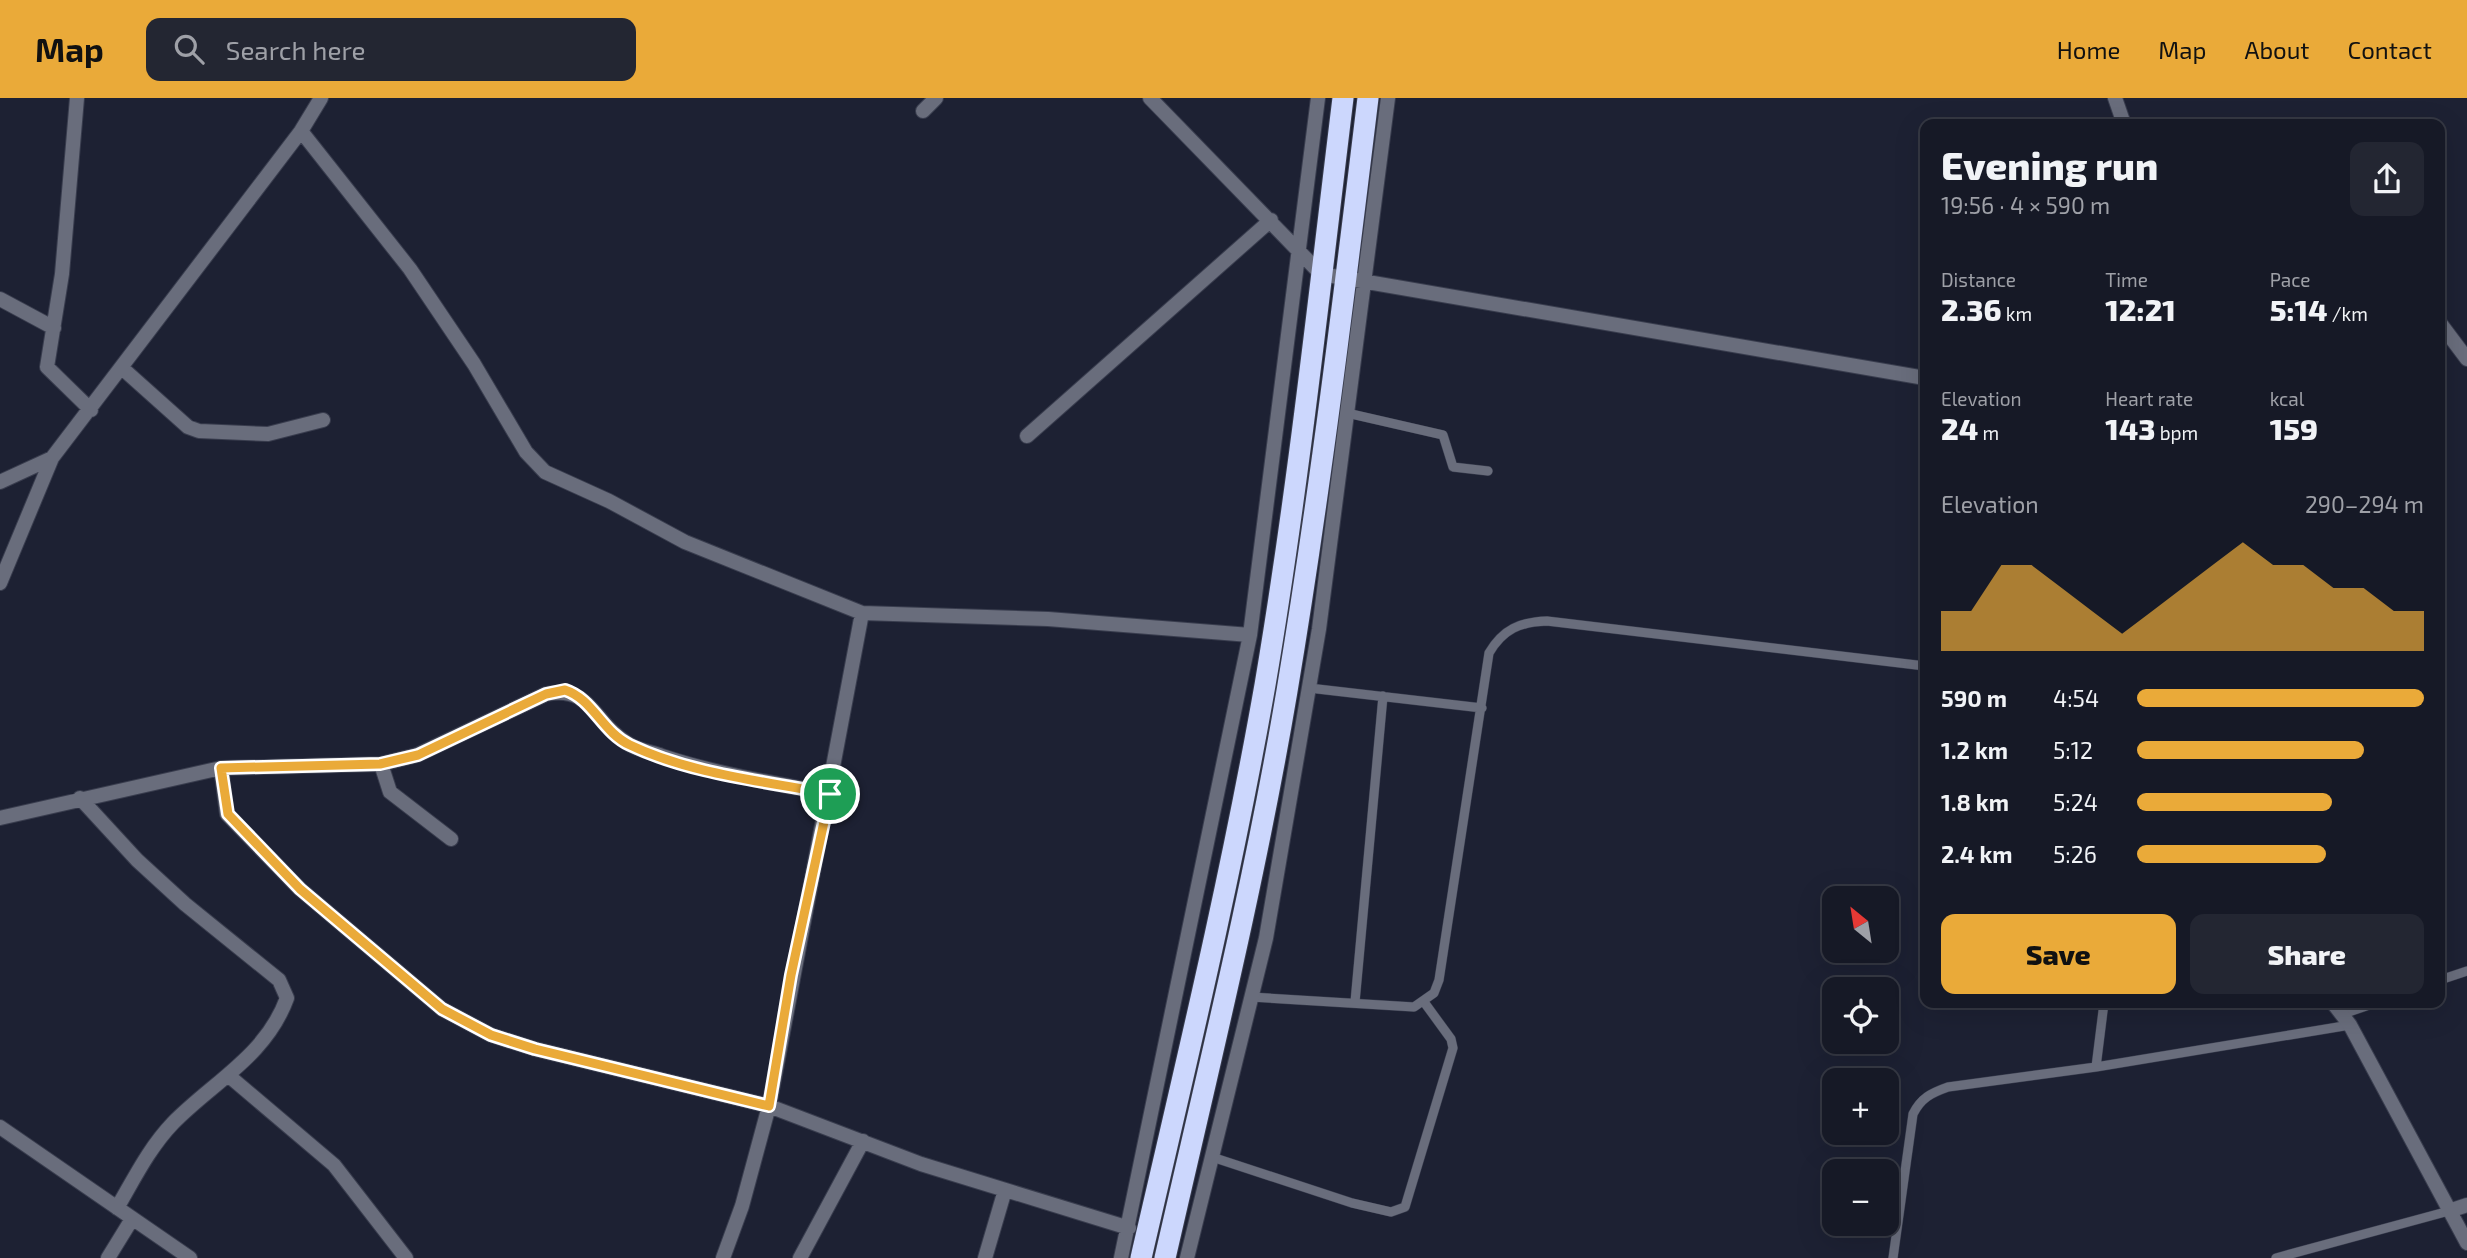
<!DOCTYPE html>
<html lang="en">
<head>
<meta charset="utf-8">
<style>
  :root { --surface:#161926; --page:#232632; --text:#f1f3f6; --muted:#9ea0a7; --line:#353843; --accent:#eaaa39 }
  body { margin:0; font-family:"Exo 2",sans-serif; background:var(--page); color:var(--text); height:100vh; display:flex; flex-direction:column; font-size:26px; white-space:nowrap }
  * { box-sizing:border-box; margin:0 }
  p { font-size:23px; color:var(--muted) }
  .icon { flex:none; width:38px; height:38px; fill:none; stroke:currentColor; stroke-width:2; stroke-linecap:round; stroke-linejoin:round }
  .map { position:relative; flex:1; overflow:hidden }
  .panel { position:absolute; left:1920px; top:21px; width:525px; height:889px; display:flex; flex-direction:column; background:var(--surface); border-radius:14px; box-shadow:0 7px 28px #0002,0 0 0 2px var(--line) }
  .panel>* { flex:none }
  .needle { width:46px; rotate:330deg }
  .controls { position:absolute; left:1822px; top:788px; display:grid; gap:14px }
  .controls a { display:grid; place-items:center; width:77px; height:77px; border-radius:14px; background:var(--surface); box-shadow:0 7px 28px #0002,0 0 0 2px var(--line); font-size:35px }
  .pin { position:absolute; display:grid; place-items:center; width:60px; height:60px; color:#fff; margin:-30px; border:4px solid #fff; border-radius:50%; box-shadow:0 2px 7px #0007 }
  .round { display:grid; place-items:center; flex:none; width:74px; height:74px; border-radius:14px; background:var(--page) }
  .overview { display:flex; align-items:center; justify-content:space-between; height:119px; padding:0 21px }
  h1 { font-size:38px; font-weight:800; line-height:52px }
  .stats { display:grid; grid-template-columns:repeat(3,1fr); gap:10px; height:119px; padding:7px 21px }
  .stats div { display:grid; align-content:center }
  .stats b { font-size:30px; font-weight:800 }
  .stats small { font-size:19px; font-weight:400 }
  .stats p { font-size:19px }
  .chart { height:196px; padding:14px 21px }
  .chart p { display:flex; justify-content:space-between }
  .chart svg { width:100%; height:126px; margin-top:7px; fill:var(--accent); opacity:.7 }
  .button { display:flex; gap:14px; margin-top:auto; padding:14px 21px }
  .button a { flex:1; height:80px; border-radius:14px; background:var(--accent); color:#111; font-size:28px; font-weight:800; line-height:80px; text-align:center }
  .button a+a { background:var(--page); color:var(--text) }
  ul { padding:0 21px; list-style:none; font-size:23px }
  li { display:grid; grid-template-columns:112px 84px 1fr; align-items:center; height:52px }
  li i { height:18px; border-radius:9px; background:var(--accent) }
  header { display:flex; align-items:center; gap:42px; box-sizing:border-box; height:98px; padding:0 35px; background:var(--accent); color:#111 }
  header strong { font-size:33px }
  nav { display:flex; gap:38px; margin-inline-start:auto; font-size:24px }
  .search { width:490px; height:63px; background:var(--page); display:flex; align-items:center; gap:18px; box-sizing:border-box; padding:0 24px; border-radius:14px; color:var(--muted); font-size:26px }
  .map>svg:first-child { display:block }
</style>
</head>
<body>
<header>
<strong>Map</strong>
<div class="search"><svg class="icon" aria-label="search" viewBox="0 0 24 24"><circle cx="10" cy="10" r="6"/><path d="M15 15l6 6"/></svg>Search here</div>
<nav><a>Home</a><a>Map</a><a>About</a><a>Contact</a></nav>
</header>
<div class="map">
<svg width="2467" height="1160" viewBox="0 0 2467 1160">
  <rect width="100%" height="100%" fill="#1d2133"/>
  <g fill="none" stroke-linecap="round" stroke-linejoin="round">
    <g stroke="#393d4e" stroke-width="10">
      <path id="lane" d="M 1347,315 L 1443,337 L 1453,369 L 1488,373
        M 1309,590 L 1482,610
        M 2440,882 L 2467,873
        M 1251,899 L 1414,909 L 1434,895 L 1439,882 L 1489,555 C 1503,531 1520,524 1547,523 L 1925,568
        M 1355,904 L 1383,598
        M 2340,917 L 2375,905
        M 2096,969 L 2104,905
        M 1212,1059 L 1352,1105 L 1391,1114 L 1405,1109 L 1453,950 L 1451,941 L 1424,904
        M 1893,1160 L 1913,1016 C 1921,1000 1931,995 1948,989 L 2096,969 L 2350,927
        M 2276,1160 L 2449,1113"/>
    </g>
    <g stroke="#393d4e" stroke-width="16">
      <path id="street" d="M 77,0 L 62,176 L 47,269 L 91,312
        M 1150,0 L 1321,176 L 1925,280
        M 2115,0 L 2124,26
        M 923,13 L 936,0
        M 301,33 L 410,171 L 474,266 L 526,354 L 545,374 L 609,403 L 685,444 L 862,515 L 1048,521 L 1250,537
        M 0,201 L 54,230
        M 2440,225 L 2467,261
        M 122,270 L 188,329 L 199,333 L 268,336 L 323,322
        M 1027,338 L 1271,122
        M 0,384 L 52,360 L 301,33 L 321,0
        M 0,485 L 52,360
        M 381,666 L 390,694 L 451,741
        M 221,670 L 381,666 L 417,657 L 546,596 C 592,587 592,624 627,645 C 637,652 651,654 662,658 C 716,676 774,685 830,696
        M 80,700 L 137,762 L 185,806 L 279,882 L 287,900 C 266,958 213,984 173,1025 C 149,1050 134,1081 117,1110
        M 0,720 L 221,670 L 227,716 L 300,791 L 442,911 L 491,937 L 535,951 L 769,1008 L 921,1066 L 1129,1130
        M 2333,905 L 2350,927 L 2467,1145
        M 229,978 L 334,1067 L 406,1160
        M 0,1029 L 190,1160
        M 2449,1113 L 2467,1107
        M 108,1160 L 132,1121
        M 723,1160 L 742,1108 L 769,1008 L 862,515
        M 800,1160 L 863,1043
        M 985,1160 L 1005,1092
        M 1121,1160 L 1250,537 L 1318,0
        M 1187,1160 L 1266,840 L 1319,531 L 1388,0"/>
    </g>
    <g stroke="#393d4e" stroke-width="23">
      <path id="highway" d="M 1141,1160 C 1185,970 1231,780 1265,587 C 1298,393 1319,196 1343,0
        M 1165,1160 C 1208,972 1255,783 1287,593 C 1320,396 1344,198 1368,0"/>
    </g>
    <use href="#lane" stroke="#696d7c" stroke-width="9"/>
    <use href="#street" stroke="#696d7c" stroke-width="14"/>
    <use href="#highway" stroke="#ccd7fd" stroke-width="21"/>
  </g>
  <g fill="none" stroke-linecap="round" stroke-linejoin="round">
    <g stroke="#fff" stroke-width="14">
      <path id="route" d="M 565,592 C 593,601 602,634 630,647 C 691,676 764,683 830,696 L 791,877 L 769,1008 L 535,951 L 491,937 L 442,911 L 300,791 L 228,716 L 221,670 L 380,666 L 418,657 L 546,596 Z"/>
    </g>
    <use href="#route" stroke="#eaaa39" stroke-width="9"/>
  </g>
</svg>
<div class="controls">
<a><svg class="needle" viewBox="-14 -14 28 28"><path d="M0-13l5 13h-10z" fill="#e53935"/><path d="M0 13l5-13h-10z" fill="#9ea0a7"/></svg></a>
<a><svg class="icon" aria-label="locate" viewBox="0 0 24 24"><circle cx="12" cy="12" r="6"/><path d="M12 2v4M12 18v4M2 12h4M18 12h4"/></svg></a>
<a>+</a>
<a>−</a>
</div>
<div class="pin" style="left:830px;top:696px;background:#1e9e55"><svg class="icon" aria-label="arrive" viewBox="0 0 24 24"><path d="M6 21V4h12l-3 4 3 4H6"/></svg></div>
<section class="panel">
<div class="overview"><div><h1>Evening run</h1><p>19:56 · 4 × 590 m</p></div><a class="round"><svg class="icon" aria-label="share" viewBox="0 0 24 24"><path d="M12 15V3M7 8l5-5 5 5M5 13v7h14v-7"/></svg></a></div>
<div class="stats">
<div><p>Distance</p><b>2.36<small> km</small></b></div>
<div><p>Time</p><b>12:21</b></div>
<div><p>Pace</p><b>5:14<small> /km</small></b></div>
</div>
<div class="stats">
<div><p>Elevation</p><b>24<small> m</small></b></div>
<div><p>Heart rate</p><b>143<small> bpm</small></b></div>
<div><p>kcal</p><b>159</b></div>
</div>
<div class="chart"><p><span>Elevation</span>290–294 m</p>
<svg viewBox="0 0 160 44" preserveAspectRatio="none"><path d="M0 44V30L10 30L20 14L30 14L40 22L50 30L60 38L70 30L80 22L90 14L100 6L110 14L120 14L130 22L140 22L150 30L160 30V44z"/></svg>
</div>
<ul>
<li><b>590 m</b>4:54<i style="width:100%"></i></li>
<li><b>1.2 km</b>5:12<i style="width:79%"></i></li>
<li><b>1.8 km</b>5:24<i style="width:68%"></i></li>
<li><b>2.4 km</b>5:26<i style="width:66%"></i></li>
</ul>
<div class="button"><a>Save</a><a>Share</a></div>
</section>
</div>
</body>
</html>
